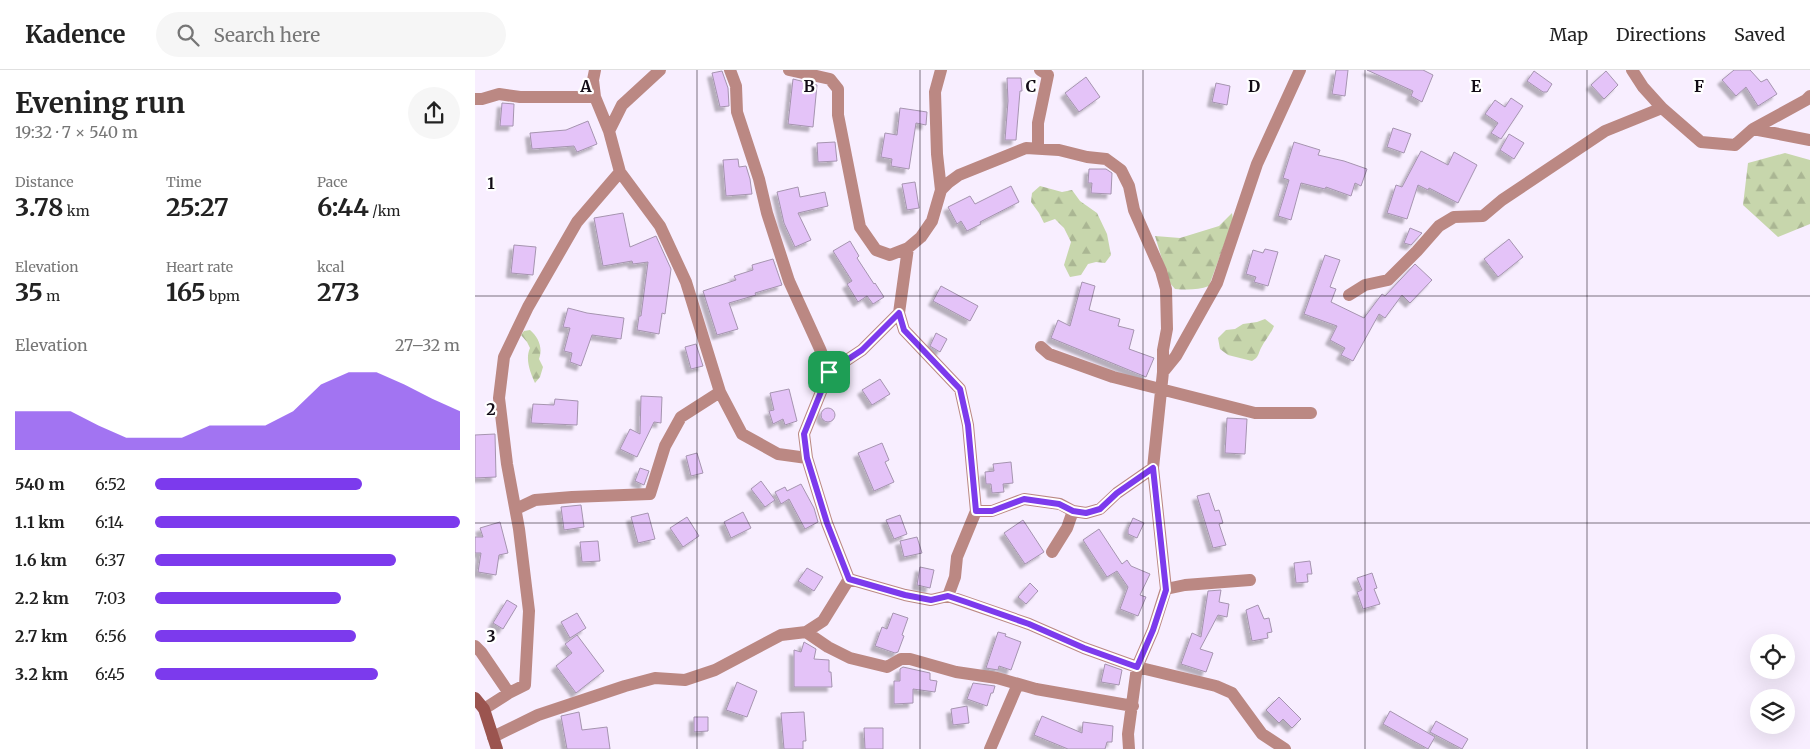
<!DOCTYPE html>
<html lang="en">
<head>
<meta charset="utf-8">
<style>
  :root { --surface:#fff; --page:#f6f6f6; --text:#222; --muted:#767676; --line:#e0e0e0; --accent:#7c3aed }
  body { margin:0; font-family:Merriweather,serif; background:var(--page); color:var(--text); height:100vh; display:flex; flex-direction:column; font-size:19px; white-space:nowrap }
  * { box-sizing:border-box; margin:0 }
  p { font-size:16px; color:var(--muted) }
  .icon { flex:none; width:28px; height:28px; fill:none; stroke:currentColor; stroke-width:2; stroke-linecap:round; stroke-linejoin:round }
  .map { position:relative; flex:1; overflow:hidden }
  .panel { display:flex; flex-direction:column; background:var(--surface); width:475px }
  .panel>* { flex:none }
  .tools { position:absolute; left:1275px; top:564px; display:grid; gap:10px }
  .tools a { display:grid; place-items:center; width:45px; height:45px; border-radius:50%; background:var(--surface); box-shadow:0 5px 20px #0002; font-size:25px }
  .pin { position:absolute; display:grid; place-items:center; width:42px; height:42px; color:#fff; margin:-21px; border-radius:10px; box-shadow:0 2px 8px #0006 }
  .round { display:grid; place-items:center; flex:none; width:52px; height:52px; border-radius:26px; background:var(--page) }
  .overview { display:flex; align-items:center; justify-content:space-between; height:85px; padding:0 15px }
  h1 { font-size:28px; font-weight:700; line-height:38px }
  .stats { display:grid; grid-template-columns:repeat(3,1fr); gap:8px; height:85px; padding:5px 15px }
  .stats div { display:grid; align-content:center }
  .stats b { font-size:25px; font-weight:700 }
  .stats small { font-size:14px; font-weight:400 }
  .stats p { font-size:14px }
  .chart { height:140px; padding:10px 15px }
  .chart p { display:flex; justify-content:space-between }
  .chart svg { width:100%; height:90px; margin-top:5px; fill:var(--accent); opacity:.7 }
  ul { padding:0 15px; list-style:none; font-size:16px }
  li { display:grid; grid-template-columns:80px 60px 1fr; align-items:center; height:38px }
  li i { height:12px; border-radius:6px; background:var(--accent) }
  header { display:flex; align-items:center; gap:30px; box-sizing:border-box; height:70px; padding:0 25px; background:var(--surface); border-bottom:1px solid var(--line) }
  header strong { font-size:24px }
  nav { display:flex; gap:28px; margin-inline-start:auto; font-size:18px }
  .search { width:350px; height:45px; background:var(--page); display:flex; align-items:center; gap:12px; box-sizing:border-box; padding:0 18px; border-radius:28px; color:var(--muted); font-size:19px }
  main { display:flex; flex:1; min-height:0 }
  .map>svg:first-child { display:block }
</style>
</head>
<body>
<header>
<strong>Kadence</strong>
<div class="search"><svg class="icon" aria-label="search" viewBox="0 0 24 24"><circle cx="10" cy="10" r="6"/><path d="M15 15l6 6"/></svg>Search here</div>
<nav><a>Map</a><a>Directions</a><a>Saved</a></nav>
</header>
<main>
<section class="panel">
<div class="overview"><div><h1>Evening run</h1><p>19:32 · 7 × 540 m</p></div><a class="round"><svg class="icon" aria-label="share" viewBox="0 0 24 24"><path d="M12 15V3M7 8l5-5 5 5M5 13v7h14v-7"/></svg></a></div>
<div class="stats">
<div><p>Distance</p><b>3.78<small> km</small></b></div>
<div><p>Time</p><b>25:27</b></div>
<div><p>Pace</p><b>6:44<small> /km</small></b></div>
</div>
<div class="stats">
<div><p>Elevation</p><b>35<small> m</small></b></div>
<div><p>Heart rate</p><b>165<small> bpm</small></b></div>
<div><p>kcal</p><b>273</b></div>
</div>
<div class="chart"><p><span>Elevation</span>27–32 m</p>
<svg viewBox="0 0 160 44" preserveAspectRatio="none"><path d="M0 44V25L10 25L20 25L30 32L40 38L50 38L60 38L70 32L80 32L90 32L100 25L110 12L120 6L130 6L140 12L150 19L160 25V44z"/></svg>
</div>
<ul>
<li><b>540 m</b>6:52<i style="width:68%"></i></li>
<li><b>1.1 km</b>6:14<i style="width:100%"></i></li>
<li><b>1.6 km</b>6:37<i style="width:79%"></i></li>
<li><b>2.2 km</b>7:03<i style="width:61%"></i></li>
<li><b>2.7 km</b>6:56<i style="width:66%"></i></li>
<li><b>3.2 km</b>6:45<i style="width:73%"></i></li>
</ul>
</section>
<div class="map">
<svg width="1335" height="679" viewBox="0 0 1335 679">
  <defs>
    <pattern id="forest-firs" width="22" height="20" patternUnits="userSpaceOnUse" patternTransform="scale(1.25)"><rect width="22" height="20" fill="#c7d6ac"/><path d="M5 1l3.5 6h-7zM16 11l3.5 6h-7z" fill="#aab693"/></pattern>
    <filter id="shadow"><feDropShadow dx="-4.5" dy="4.5" stdDeviation="1" flood-color="#0004"/></filter>
  </defs>
  <rect width="100%" height="100%" fill="#f8eeff"/>
  <path fill="url(#forest-firs)" d="M 1310,83 L 1335,90 L 1335,154 L 1303,167 L 1268,135 L 1273,93 Z
    M 565,116 L 587,122 L 597,120 L 605,131 L 622,143 L 632,164 L 636,185 L 630,193 L 621,192 L 613,194 L 606,205 L 595,207 L 589,195 L 596,172 L 589,158 L 580,149 L 569,153 L 564,143 L 556,132 L 557,123 Z
    M 757,143 L 758,150 L 734,216 C 723,220 713,220 700,219 L 694,212 L 680,166 L 705,168 L 744,156 Z
    M 790,249 L 799,256 C 796,264 790,270 786,278 C 783,284 784,287 777,291 L 753,285 L 745,279 L 743,268 L 751,260 L 760,259 L 768,254 L 782,252 Z
    M 55,260 C 64,268 68,278 64,289 L 68,297 L 65,307 L 60,313 C 55,302 50,289 55,278 L 52,272 L 46,265 L 49,261 Z"/>
  <path fill="#e4c3f8" stroke="#a594af" filter="url(#shadow)" d="M 861,0 L 873,0 L 870,26 L 857,24 Z
    M 892,0 L 948,0 L 958,5 L 947,32 L 936,26 L 938,21 Z
    M 1259,0 L 1275,0 L 1286,12 L 1292,9 L 1302,24 L 1283,36 L 1271,17 L 1261,26 L 1247,10 Z
    M 247,1 L 253,18 L 254,36 L 245,37 L 237,3 Z
    M 1059,1 L 1077,14 L 1072,22 L 1068,22 L 1052,11 Z
    M 1131,1 L 1143,15 L 1129,29 L 1116,15 Z
    M 611,7 L 625,27 L 604,42 L 590,23 Z
    M 532,8 L 546,8 L 547,21 L 545,21 L 541,70 L 530,70 L 533,31 Z
    M 318,9 L 342,15 L 338,57 L 313,54 Z
    M 741,13 L 755,16 L 752,35 L 737,32 Z
    M 1036,28 L 1048,36 L 1026,69 L 1016,63 L 1023,53 L 1010,44 L 1020,30 L 1030,37 Z
    M 27,33 L 39,34 L 38,56 L 25,56 Z
    M 425,38 L 452,42 L 451,55 L 441,53 L 434,99 L 416,96 L 417,89 L 406,87 L 410,63 L 422,65 Z
    M 113,51 L 122,74 L 102,82 L 99,76 L 57,79 L 55,63 L 91,60 Z
    M 918,58 L 936,64 L 929,83 L 912,77 Z
    M 1034,64 L 1049,73 L 1039,89 L 1025,80 Z
    M 360,72 L 362,91 L 343,92 L 342,73 Z
    M 819,72 L 845,80 L 843,85 L 869,91 L 892,99 L 886,116 L 880,113 L 876,126 L 851,117 L 850,119 L 826,113 L 816,150 L 803,146 L 814,110 L 808,108 Z
    M 946,81 L 973,95 L 979,82 L 1002,95 L 983,133 L 954,118 L 953,120 L 943,115 L 932,149 L 912,143 L 921,115 L 927,117 Z
    M 263,89 L 264,97 L 271,96 L 275,109 L 277,124 L 251,126 L 248,90 Z
    M 614,99 L 631,99 L 637,103 L 636,124 L 616,123 L 617,113 L 613,113 Z
    M 440,112 L 444,138 L 432,140 L 427,114 Z
    M 536,116 L 544,132 L 505,152 L 506,154 L 492,161 L 486,151 L 482,154 L 473,137 L 495,126 L 500,134 Z
    M 323,117 L 325,127 L 350,122 L 353,136 L 323,143 L 336,170 L 320,177 L 309,153 L 302,122 Z
    M 148,143 L 155,177 L 181,166 L 196,199 L 190,244 L 187,243 L 184,264 L 162,260 L 164,246 L 166,246 L 173,192 L 158,194 L 157,191 L 128,196 L 119,148 Z
    M 935,158 L 947,163 L 936,175 L 929,173 Z
    M 1034,169 L 1048,187 L 1023,207 L 1009,189 Z
    M 375,171 L 384,186 L 382,188 L 399,214 L 400,213 L 409,227 L 398,234 L 392,226 L 383,232 L 372,214 L 377,211 L 358,181 Z
    M 39,175 L 61,177 L 58,205 L 36,203 Z
    M 790,179 L 803,182 L 793,216 L 779,212 L 781,207 L 771,204 L 778,180 L 788,183 Z
    M 850,185 L 865,190 L 855,217 L 861,219 L 856,232 L 889,248 L 907,224 L 910,226 L 940,194 L 957,210 L 935,233 L 927,225 L 910,248 L 904,244 L 878,291 L 866,285 L 870,278 L 855,270 L 862,256 L 829,244 Z
    M 298,189 L 307,215 L 280,223 L 281,225 L 254,233 L 263,259 L 242,265 L 228,221 L 261,210 L 259,206 L 278,200 L 277,195 Z
    M 607,212 L 620,216 L 614,240 L 645,249 L 643,256 L 659,260 L 654,279 L 679,288 L 671,307 L 576,268 L 583,250 L 595,256 Z
    M 466,216 L 503,236 L 495,251 L 458,231 Z
    M 93,238 L 112,243 L 149,248 L 146,269 L 117,265 L 106,296 L 95,292 L 97,283 L 89,281 L 95,258 L 88,257 Z
    M 461,263 L 472,269 L 465,282 L 455,276 Z
    M 221,274 L 228,296 L 216,299 L 210,277 Z
    M 405,309 L 415,324 L 397,335 L 387,320 Z
    M 314,319 L 322,351 L 310,355 L 308,349 L 298,354 L 294,341 L 299,340 L 295,323 Z
    M 166,326 L 187,327 L 186,353 L 179,352 L 162,387 L 145,379 L 155,359 L 165,364 Z
    M 80,329 L 103,331 L 102,355 L 56,353 L 58,334 L 79,335 Z
    M346 345a7 7 0 1 1 14 0a7 7 0 1 1-14 0Z
    M 752,348 L 772,349 L 770,384 L 750,383 Z
    M 20,364 L 21,407 L 0,408 L 0,365 Z
    M 407,373 L 414,390 L 410,392 L 419,412 L 399,421 L 383,383 Z
    M 222,383 L 228,403 L 216,406 L 211,386 Z
    M 536,392 L 538,413 L 528,414 L 529,422 L 517,423 L 516,414 L 511,414 L 510,402 L 519,401 L 518,394 Z
    M 165,398 L 174,401 L 169,415 L 160,411 Z
    M 286,411 L 300,430 L 290,437 L 276,419 Z
    M 326,414 L 339,438 L 343,452 L 330,459 L 314,429 L 306,434 L 300,422 L 310,417 L 312,421 Z
    M 734,423 L 740,441 L 744,440 L 748,453 L 744,454 L 751,475 L 738,478 L 722,426 Z
    M 106,435 L 109,457 L 89,460 L 86,437 Z
    M 268,442 L 276,458 L 256,468 L 249,452 Z
    M 173,443 L 180,469 L 163,473 L 156,447 Z
    M 425,445 L 432,464 L 419,469 L 411,450 Z
    M 212,447 L 224,466 L 208,477 L 195,458 Z
    M 658,448 L 669,453 L 662,468 L 653,464 L 653,459 Z
    M 548,450 L 569,482 L 550,494 L 529,463 Z
    M 25,452 L 33,483 L 24,485 L 21,505 L 3,502 L 6,483 L 0,483 L 0,467 L 8,467 L 5,458 Z
    M 624,459 L 647,494 L 652,490 L 656,496 L 675,504 L 665,525 L 671,527 L 663,546 L 645,539 L 653,517 L 642,501 L 632,507 L 608,470 Z
    M 442,467 L 447,483 L 429,487 L 425,471 Z
    M 123,471 L 125,491 L 107,492 L 105,472 Z
    M 835,491 L 837,504 L 832,504 L 833,512 L 821,513 L 819,493 Z
    M 445,497 L 459,500 L 455,518 L 442,515 Z
    M 332,498 L 348,507 L 339,521 L 323,511 Z
    M 897,503 L 902,518 L 899,519 L 905,534 L 888,539 L 882,522 L 887,520 L 882,508 Z
    M 555,513 L 563,521 L 551,534 L 543,527 Z
    M 746,520 L 744,532 L 754,534 L 752,547 L 743,545 L 725,579 L 738,583 L 731,602 L 706,594 L 717,563 L 726,567 L 733,521 Z
    M 32,530 L 42,536 L 28,559 L 18,553 Z
    M 783,535 L 789,549 L 794,548 L 797,562 L 792,563 L 793,568 L 777,571 L 771,540 Z
    M 102,543 L 111,558 L 95,568 L 86,552 Z
    M 418,543 L 433,548 L 427,565 L 429,566 L 423,582 L 420,583 L 400,576 L 407,557 L 412,559 Z
    M 523,562 L 531,564 L 530,566 L 546,572 L 536,600 L 524,596 L 523,600 L 511,598 Z
    M 102,565 L 129,601 L 101,623 L 81,596 L 97,583 L 90,574 Z
    M 329,572 L 341,579 L 339,589 L 354,590 L 354,602 L 356,602 L 357,617 L 319,617 L 319,580 L 326,582 Z
    M 630,594 L 647,600 L 644,615 L 626,612 Z
    M 428,597 L 455,603 L 455,610 L 462,611 L 460,622 L 438,619 L 438,633 L 419,634 L 419,611 L 425,611 L 425,599 Z
    M 262,612 L 282,621 L 272,647 L 251,640 Z
    M 498,613 L 520,616 L 518,623 L 516,623 L 512,636 L 492,629 Z
    M 804,627 L 826,649 L 817,658 L 808,649 L 804,653 L 791,640 Z
    M 492,636 L 494,653 L 478,655 L 476,639 Z
    M 915,641 L 960,667 L 953,679 L 908,654 Z
    M 104,642 L 107,660 L 132,657 L 135,679 L 92,679 L 86,646 Z
    M 329,642 L 331,671 L 328,671 L 328,679 L 309,679 L 306,643 Z
    M 567,646 L 607,663 L 608,652 L 638,656 L 637,672 L 632,672 L 630,679 L 593,679 L 559,665 Z
    M 219,647 L 233,647 L 233,661 L 219,662 Z
    M 961,651 L 993,669 L 987,679 L 955,662 Z
    M 389,658 L 408,658 L 408,679 L 390,679 Z"/>
  <g fill="none" stroke-linecap="round" stroke-linejoin="round">
    <path stroke="#bb8883" stroke-width="12" d="M 120,0 L 118,10 L 120,27
      M 255,0 L 261,16 L 262,42 L 284,109 L 292,143 L 314,211 L 345,279 L 354,302
      M 314,0 L 355,9 L 363,19 L 363,45 L 385,157 L 401,180 L 415,185 L 433,178
      M 466,0 L 460,22 L 462,84 L 466,120
      M 1157,0 L 1168,17 L 1187,38 L 1226,72 L 1260,75 L 1278,59 L 1335,70
      M 0,29 L 7,29 L 24,24 L 45,27 L 120,27 L 134,61
      M 1278,59 L 1331,30 L 1335,26
      M 563,79 L 563,53 L 573,5 L 565,0
      M 145,102 L 185,156 L 211,212 L 245,322 L 267,364 L 303,384 L 332,388
      M 874,225 L 890,215 L 913,210 L 942,181 L 964,156 L 979,147 L 1008,146 L 1027,130 L 1130,61 L 1187,38
      M 424,243 L 429,260 L 485,319 L 493,355 L 501,441 L 482,487 L 480,507 L 473,526 L 456,530 L 430,525 L 374,509 L 352,453 L 332,388 L 329,364 L 354,302 L 387,280 L 424,243 L 433,178 L 446,167 L 457,151 L 466,120 L 473,113 L 484,105 L 551,78 L 584,80 L 612,87 L 631,89 L 646,100 L 654,116 L 659,140 L 686,201 L 691,219 L 692,259 L 688,280 L 688,302 L 678,398 L 691,519 L 678,560 L 662,597 L 653,664 L 654,679
      M 566,277 L 574,284 L 638,307 L 780,343 L 836,343
      M 688,302 L 701,286 L 742,213 L 782,94 L 825,0
      M 41,439 L 60,430 L 97,427 L 175,424 L 190,376 L 206,347 L 245,322
      M 501,441 L 517,441 L 549,429 L 585,434 L 598,441 L 592,458 L 577,482
      M 598,441 L 611,443 L 625,439 L 642,423 L 678,398
      M 691,519 L 710,515 L 775,510
      M 473,526 L 554,554 L 609,578 L 662,597 L 741,616 L 757,623 L 787,664 L 810,679
      M 331,562 L 353,577 L 375,588 L 412,597 L 426,589 L 435,589 L 481,602 L 522,608 L 561,619 L 658,636
      M 0,576 L 6,582 L 34,623
      M 9,639 L 34,623 L 50,615 L 54,541 L 44,459 L 32,394 L 24,328 L 29,287 L 53,237 L 102,152 L 145,102 L 134,61 L 147,35 L 185,0
      M 18,667 L 63,645 L 150,616 L 180,608 L 210,610 L 240,600 L 306,565 L 331,562 L 348,551 L 374,509
      M 515,679 L 543,614"/>
    <path stroke="#9b544f" stroke-width="12" d="M 0,628 L 9,639 L 22,679"/>
  </g>
  <g fill="none" stroke-linecap="round" stroke-linejoin="round">
    <g stroke="#fff" stroke-width="10">
      <path id="route" d="M 424,243 L 429,260 L 485,319 L 493,355 L 501,441 L 517,441 L 549,429 L 584,434 L 598,441 L 611,443 L 625,439 L 642,423 L 678,398 L 691,520 L 678,560 L 662,597 L 609,578 L 554,554 L 491,532 L 473,526 L 456,530 L 430,525 L 374,509 L 352,453 L 332,388 L 329,364 L 354,302 L 387,280 Z"/>
    </g>
    <use href="#route" stroke="#7c3aed" stroke-width="6"/>
  </g>
  <path fill="none" stroke="#120c16" stroke-width="1" stroke-opacity="0.55" d="M 222,0 L 222,679M 445,0 L 445,679M 668,0 L 668,679M 890,0 L 890,679M 1112,0 L 1112,679M 0,226 L 1335,226M 0,453 L 1335,453"/>
  <g font-size="16" text-anchor="middle" font-weight="bold" fill="#120c16" stroke="#fff" stroke-width="4.5" stroke-linejoin="round" paint-order="stroke">
    <text x="111" y="22">A</text>
    <text x="334" y="22">B</text>
    <text x="556" y="22">C</text>
    <text x="779" y="22">D</text>
    <text x="1001" y="22">E</text>
    <text x="1224" y="22">F</text>
    <text x="16" y="119">1</text>
    <text x="16" y="345">2</text>
    <text x="16" y="572">3</text>
  </g>
</svg>
<div class="tools">
<a><svg class="icon" aria-label="locate" viewBox="0 0 24 24"><circle cx="12" cy="12" r="6"/><path d="M12 2v4M12 18v4M2 12h4M18 12h4"/></svg></a>
<a><svg class="icon" aria-label="layers" viewBox="0 0 24 24"><path d="M12 4l9 5-9 5-9-5zM3 14l9 5 9-5"/></svg></a>
</div>
<div class="pin" style="left:354px;top:302px;background:#1e9e55"><svg class="icon" aria-label="arrive" viewBox="0 0 24 24"><path d="M6 21V4h12l-3 4 3 4H6"/></svg></div>
</div>
</main>
</body>
</html>
